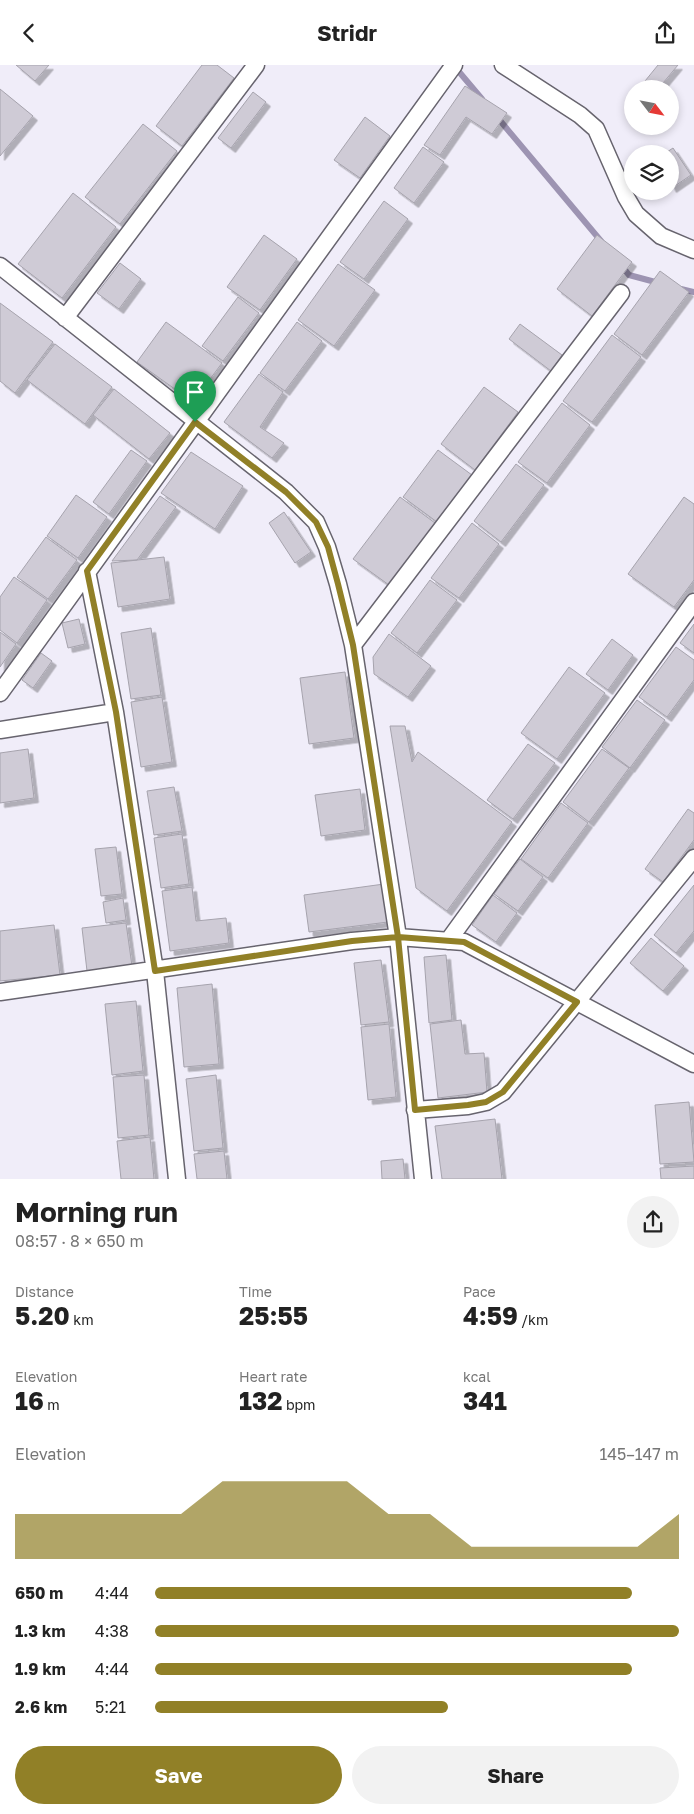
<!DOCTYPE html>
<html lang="en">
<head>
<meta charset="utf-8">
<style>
  :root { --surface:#fff; --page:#f2f2f2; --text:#222; --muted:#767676; --accent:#918027 }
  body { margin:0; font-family:"Golos Text",sans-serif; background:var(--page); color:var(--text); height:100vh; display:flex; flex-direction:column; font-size:19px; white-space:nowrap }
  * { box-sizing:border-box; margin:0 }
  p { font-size:16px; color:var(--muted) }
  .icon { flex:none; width:28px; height:28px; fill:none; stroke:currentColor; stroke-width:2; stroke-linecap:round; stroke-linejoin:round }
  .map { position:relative; height:1114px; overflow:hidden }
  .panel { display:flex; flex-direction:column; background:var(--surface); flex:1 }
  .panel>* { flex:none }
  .needle { width:32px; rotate:122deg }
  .tools { position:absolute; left:624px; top:15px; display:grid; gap:10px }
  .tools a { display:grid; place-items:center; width:55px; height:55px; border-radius:50%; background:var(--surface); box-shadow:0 2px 8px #0003; font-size:25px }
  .pin { position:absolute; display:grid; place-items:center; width:42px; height:42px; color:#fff; margin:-51px -21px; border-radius:50% 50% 50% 0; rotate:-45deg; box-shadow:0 0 5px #0007 }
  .pin .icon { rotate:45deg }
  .round { display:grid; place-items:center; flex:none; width:52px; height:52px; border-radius:26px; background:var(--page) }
  .overview { display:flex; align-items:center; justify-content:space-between; height:85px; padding:0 15px }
  h1 { font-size:28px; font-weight:700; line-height:38px }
  .stats { display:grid; grid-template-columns:repeat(3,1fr); gap:8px; height:85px; padding:5px 15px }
  .stats div { display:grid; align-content:center }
  .stats b { font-size:25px; font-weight:700 }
  .stats small { font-size:14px; font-weight:400 }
  .stats p { font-size:14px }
  .chart { height:140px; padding:10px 15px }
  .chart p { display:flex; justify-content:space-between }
  .chart svg { width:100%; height:90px; margin-top:5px; fill:var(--accent); opacity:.7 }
  .action { display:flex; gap:10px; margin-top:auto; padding:10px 15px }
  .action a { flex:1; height:58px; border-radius:30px; background:var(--accent); color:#fff; font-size:20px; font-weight:700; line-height:58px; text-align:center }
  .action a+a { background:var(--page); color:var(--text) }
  ul { padding:0 15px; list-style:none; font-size:16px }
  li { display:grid; grid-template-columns:80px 60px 1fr; align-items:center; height:38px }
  li i { height:12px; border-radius:6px; background:var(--accent) }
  header { display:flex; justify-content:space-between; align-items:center; height:65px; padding:0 15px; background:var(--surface); font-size:22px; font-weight:700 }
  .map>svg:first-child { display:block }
</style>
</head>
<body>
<header><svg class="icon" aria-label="back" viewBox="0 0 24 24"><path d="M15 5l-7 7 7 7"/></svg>Stridr<svg class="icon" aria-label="share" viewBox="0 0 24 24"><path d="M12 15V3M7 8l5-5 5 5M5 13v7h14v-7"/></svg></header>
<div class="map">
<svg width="694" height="1114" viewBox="0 0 694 1114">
  <defs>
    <filter id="shadow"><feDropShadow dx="4.5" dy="4.5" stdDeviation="0" flood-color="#0004"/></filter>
  </defs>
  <rect width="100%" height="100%" fill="#f0edf9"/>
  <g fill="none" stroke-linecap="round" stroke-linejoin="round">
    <path stroke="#9d94b2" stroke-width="6" d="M 455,2 L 482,34
      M 497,52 L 601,176
      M 620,199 L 629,210 L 659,218
      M 681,224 L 694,227"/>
  </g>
  <path fill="#cfcbd6" stroke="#a6a3ad" filter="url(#shadow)" d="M 16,0 L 49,0 L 35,16 Z
    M 202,0 L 217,0 L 234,13 L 182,81 L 156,61 Z
    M 658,0 L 678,0 L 658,24 L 645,24 L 641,21 Z
    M 465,21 L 507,48 L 492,69 L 466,52 L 440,90 L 424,80 Z
    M 0,24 L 33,51 L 0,91 Z
    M 253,27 L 266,37 L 231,83 L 218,73 Z
    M 365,52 L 390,71 L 360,113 L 334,95 Z
    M 143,59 L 177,86 L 120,159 L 85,132 Z
    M 423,82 L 444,97 L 414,138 L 394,123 Z
    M 673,83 L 691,110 L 672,123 L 670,119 L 670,89 L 664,89 Z
    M 73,128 L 116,162 L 62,233 L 18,199 Z
    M 384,136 L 408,154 L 364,214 L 340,197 Z
    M 264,170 L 297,194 L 260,245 L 227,222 Z
    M 597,170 L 632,197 L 592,251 L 557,224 Z
    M 120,198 L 141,214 L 119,244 L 97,228 Z
    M 338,199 L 375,225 L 334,281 L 298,255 Z
    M 660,206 L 689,227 L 642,290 L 614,269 Z
    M 238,232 L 259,248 L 223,296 L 202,281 Z
    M 0,238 L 53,277 L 15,328 L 0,316 Z
    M 166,257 L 222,298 L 193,337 L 137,297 Z
    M 297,257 L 322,276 L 285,326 L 260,308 Z
    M 520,259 L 562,290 L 551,306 L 509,274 Z
    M 612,270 L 641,292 L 592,357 L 563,336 Z
    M 55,279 L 112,322 L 85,359 L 27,315 Z
    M 259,309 L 283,327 L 260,362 L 284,378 L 272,393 L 224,357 Z
    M 484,322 L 518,347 L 475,405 L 441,379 Z
    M 114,324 L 170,368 L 149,394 L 93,350 Z
    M 562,338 L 590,360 L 547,418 L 518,397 Z
    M 131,385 L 147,396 L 109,449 L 93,437 Z
    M 438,385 L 472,410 L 437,457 L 403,432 Z
    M 191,387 L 243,421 L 215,464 L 161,428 Z
    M 516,399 L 544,420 L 501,477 L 474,456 Z
    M 76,430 L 107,452 L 78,493 L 47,471 Z
    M 160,431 L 176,442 L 137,495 L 112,496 Z
    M 400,432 L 435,458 L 389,520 L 353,494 Z
    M 684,432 L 694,439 L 694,515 L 674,542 L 628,509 Z
    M 284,447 L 311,487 L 295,498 L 269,458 Z
    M 472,458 L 499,479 L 459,533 L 431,513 Z
    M 46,472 L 77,495 L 48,534 L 17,512 Z
    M 164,492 L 170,534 L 118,542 L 111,498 Z
    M 14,512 L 47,535 L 17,578 L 0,565 L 0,532 Z
    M 430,515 L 457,535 L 417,588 L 391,568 Z
    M 79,554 L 85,579 L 68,583 L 62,558 Z
    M 694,559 L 694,588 L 680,578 Z
    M 151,563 L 161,630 L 131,634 L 121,568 Z
    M 0,567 L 16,579 L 0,602 Z
    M 389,569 L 431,601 L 408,632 L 374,609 L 373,592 Z
    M 612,574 L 633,590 L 608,625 L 586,609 Z
    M 676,582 L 694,595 L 694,615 L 667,652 L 639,632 Z
    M 41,588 L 52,596 L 33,623 L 22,615 Z
    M 569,602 L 605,628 L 557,694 L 521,668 Z
    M 345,607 L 354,673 L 309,679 L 300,613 Z
    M 162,632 L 172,697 L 141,702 L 131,637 Z
    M 637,635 L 665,655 L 630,703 L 602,682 Z
    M 390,661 L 405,661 L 412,697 L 418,687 L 512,757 L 447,846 L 416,823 Z
    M 528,679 L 555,698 L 513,754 L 487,735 Z
    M 28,684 L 34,733 L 0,738 L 0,688 Z
    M 602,684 L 629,703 L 589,757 L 563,737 Z
    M 174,722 L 182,766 L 154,770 L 147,726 Z
    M 360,724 L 365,765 L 321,771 L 315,730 Z
    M 561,738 L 588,758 L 548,813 L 521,794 Z
    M 688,744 L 694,748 L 694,775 L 663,817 L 645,804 Z
    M 182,769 L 189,819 L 161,823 L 154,773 Z
    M 116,782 L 122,829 L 101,831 L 95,784 Z
    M 520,794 L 543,812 L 518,846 L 494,829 Z
    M 384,819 L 388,857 L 309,867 L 304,830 Z
    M 694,820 L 694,866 L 676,888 L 654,870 Z
    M 192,822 L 196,856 L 226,853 L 229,878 L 170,886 L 162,826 Z
    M 493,830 L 517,848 L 496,877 L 472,860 Z
    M 123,833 L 126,855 L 106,858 L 103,837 Z
    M 126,858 L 132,901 L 87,906 L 82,863 Z
    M 54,860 L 60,910 L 0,916 L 0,866 Z
    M 651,873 L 684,901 L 663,926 L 630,898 Z
    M 446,890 L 452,955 L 429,958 L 424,892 Z
    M 381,895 L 389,957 L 361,960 L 354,898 Z
    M 212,919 L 219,999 L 184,1002 L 177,923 Z
    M 136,936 L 143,1006 L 112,1010 L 105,939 Z
    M 461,955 L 465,989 L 484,988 L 487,1027 L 438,1033 L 430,959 Z
    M 389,959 L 396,1032 L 368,1035 L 361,962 Z
    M 144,1010 L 149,1070 L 118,1073 L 113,1012 Z
    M 216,1010 L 223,1083 L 194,1086 L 186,1014 Z
    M 689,1037 L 694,1097 L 660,1099 L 655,1040 Z
    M 495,1054 L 502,1114 L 442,1114 L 435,1061 Z
    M 150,1072 L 154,1114 L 121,1114 L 117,1076 Z
    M 224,1086 L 227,1114 L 197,1114 L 194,1089 Z
    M 403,1094 L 405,1114 L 382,1114 L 381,1096 Z
    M 694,1101 L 694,1114 L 661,1114 L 660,1103 Z"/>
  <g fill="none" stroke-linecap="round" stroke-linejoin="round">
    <g stroke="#67646e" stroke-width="19">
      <path id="minor" d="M 503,0 L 580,50 L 596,64 L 626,132 L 636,149 L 661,171 L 694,185
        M 0,201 L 286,427 L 316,457 L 327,482 L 338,519 L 353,580 L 398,872 L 423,1114
        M 65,253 L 256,0
        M 87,506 L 115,647 L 155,906 L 177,1114
        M 353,580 L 621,228
        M 0,628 L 454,0
        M 0,665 L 115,647
        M 448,876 L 694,537
        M 0,927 L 352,876 L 398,872 L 464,877 L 694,999
        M 415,1045 L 468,1041 L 486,1037 L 503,1027 L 694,793"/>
    </g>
    <use href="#minor" stroke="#fff" stroke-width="16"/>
  </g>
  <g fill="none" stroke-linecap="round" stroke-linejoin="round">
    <g stroke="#fff" stroke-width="10">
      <path id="route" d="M 195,357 L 87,506 L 116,647 L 155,906 L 352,876 L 398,872 L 464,877 L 577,937 L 503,1027 L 486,1037 L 468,1040 L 415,1045 L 398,872 L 353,580 L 338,519 L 328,482 L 316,457 L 286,427 L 195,357"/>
    </g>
    <use href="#route" stroke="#918027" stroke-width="6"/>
  </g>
</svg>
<div class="tools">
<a><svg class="needle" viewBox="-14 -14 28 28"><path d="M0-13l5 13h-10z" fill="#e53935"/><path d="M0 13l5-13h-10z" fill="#767676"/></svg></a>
<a><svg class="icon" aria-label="layers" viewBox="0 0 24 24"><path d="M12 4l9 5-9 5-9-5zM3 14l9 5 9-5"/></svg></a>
</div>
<div class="pin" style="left:195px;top:357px;background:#1e9e55"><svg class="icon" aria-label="arrive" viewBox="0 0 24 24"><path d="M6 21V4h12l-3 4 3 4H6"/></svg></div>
</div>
<section class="panel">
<div class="overview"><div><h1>Morning run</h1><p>08:57 · 8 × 650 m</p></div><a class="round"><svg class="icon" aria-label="share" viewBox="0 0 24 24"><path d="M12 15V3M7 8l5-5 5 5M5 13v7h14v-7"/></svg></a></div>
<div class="stats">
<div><p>Distance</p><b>5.20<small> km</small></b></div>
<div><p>Time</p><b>25:55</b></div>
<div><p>Pace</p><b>4:59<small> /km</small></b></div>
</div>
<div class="stats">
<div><p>Elevation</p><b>16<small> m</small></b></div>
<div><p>Heart rate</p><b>132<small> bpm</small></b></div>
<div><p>kcal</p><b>341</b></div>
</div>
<div class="chart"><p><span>Elevation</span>145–147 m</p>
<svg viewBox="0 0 160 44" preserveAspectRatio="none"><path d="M0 44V22L10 22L20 22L30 22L40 22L50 6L60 6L70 6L80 6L90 22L100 22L110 38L120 38L130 38L140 38L150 38L160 22V44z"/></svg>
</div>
<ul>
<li><b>650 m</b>4:44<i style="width:91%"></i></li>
<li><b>1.3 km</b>4:38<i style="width:100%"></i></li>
<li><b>1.9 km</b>4:44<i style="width:91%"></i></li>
<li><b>2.6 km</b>5:21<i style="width:56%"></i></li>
</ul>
<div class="action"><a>Save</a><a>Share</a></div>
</section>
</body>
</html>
